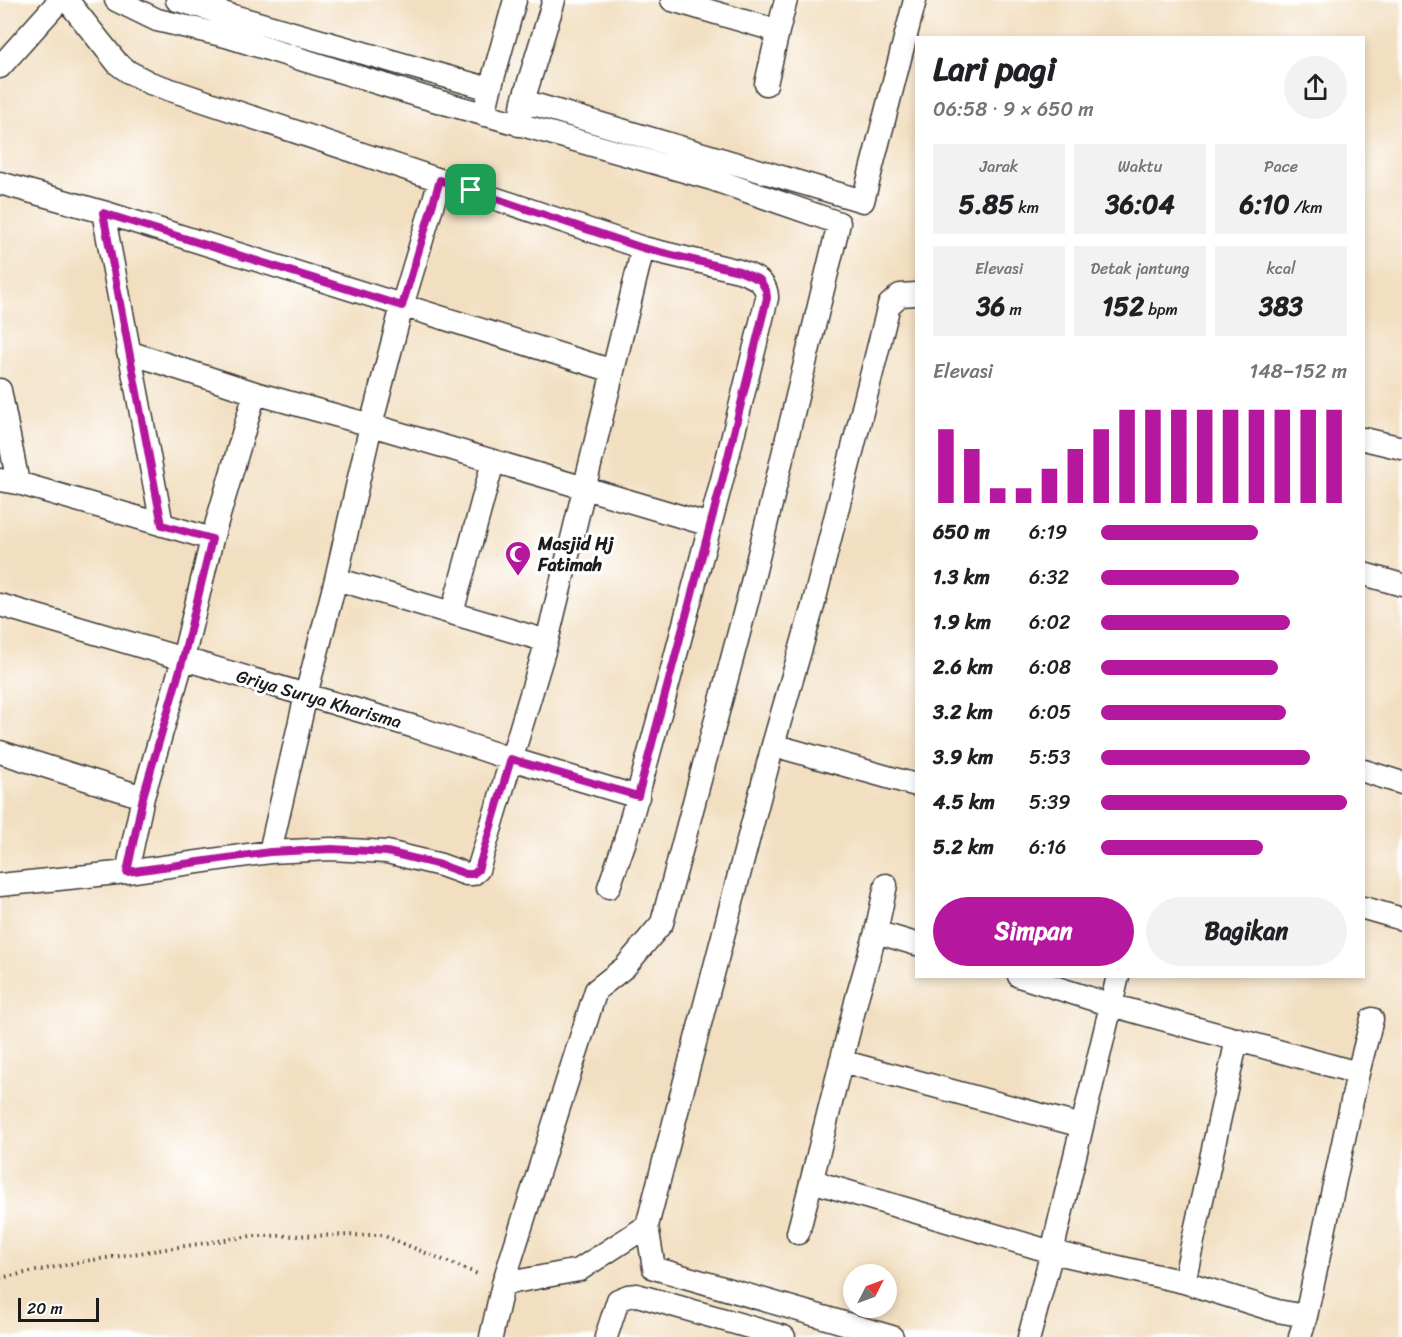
<!DOCTYPE html>
<html lang="id">
<head>
<meta charset="utf-8">
<style>
  :root { --surface:#fff; --page:#f2f2f2; --text:#202124; --muted:#757577; --accent:#b5179e }
  body { margin:0; font-family:Sriracha,sans-serif; background:var(--page); color:var(--text); height:100vh; display:flex; flex-direction:column; font-size:22px; white-space:nowrap }
  * { box-sizing:border-box; margin:0 }
  p { font-size:20px; color:var(--muted) }
  .icon { flex:none; width:33px; height:33px; fill:none; stroke:currentColor; stroke-width:2; stroke-linecap:round; stroke-linejoin:round }
  .map { position:relative; flex:1; overflow:hidden }
  .panel { position:absolute; left:915px; top:36px; width:450px; height:942px; display:flex; flex-direction:column; background:var(--surface); border-radius:0px; box-shadow:0 3px 9px #0003 }
  .panel>* { flex:none }
  .needle { width:39px; rotate:48deg }
  .buttons { position:absolute; left:843px; top:1264px; display:grid; gap:12px }
  .buttons a { display:grid; place-items:center; width:54px; height:54px; border-radius:50%; background:var(--surface); box-shadow:0 3px 9px #0003; font-size:30px }
  .scale { position:absolute; left:18px; bottom:15px; width:81px; box-sizing:border-box; padding-left:6px; border:3px solid #1c1c1c; border-top:0; font-size:16px; line-height:21px; white-space:nowrap; color:#1c1c1c; -webkit-text-stroke:4px #fff; paint-order:stroke }
  .pin { position:absolute; display:grid; place-items:center; width:51px; height:51px; color:#fff; margin:-26px; border-radius:12px; box-shadow:0 3px 9px #0006 }
  .round { display:grid; place-items:center; flex:none; width:63px; height:63px; border-radius:32px; background:var(--page) }
  .head { display:flex; align-items:center; justify-content:space-between; height:102px; padding:0 18px }
  h1 { font-size:33px; font-weight:700; line-height:45px }
  .metrics { display:grid; grid-template-columns:repeat(3,1fr); gap:9px; height:102px; padding:6px 18px }
  .metrics div { display:grid; align-content:center; border-radius:0px; background:var(--page); text-align:center }
  .metrics b { font-size:26px; font-weight:700 }
  .metrics small { font-size:16px; font-weight:400 }
  .metrics p { font-size:16px }
  .chart { height:168px; padding:12px 18px }
  .chart p { display:flex; justify-content:space-between }
  .chart svg { width:100%; height:108px; margin-top:6px; stroke:var(--accent); stroke-width:6 }
  .action { display:flex; gap:12px; margin-top:auto; padding:12px 18px }
  .action a { flex:1; height:69px; border-radius:36px; background:var(--accent); color:#fff; font-size:24px; font-weight:700; line-height:69px; text-align:center }
  .action a+a { background:var(--page); color:var(--text) }
  ul { padding:0 18px; list-style:none; font-size:20px }
  li { display:grid; grid-template-columns:96px 72px 1fr; align-items:center; height:45px }
  li i { height:15px; border-radius:8px; background:var(--accent) }
  .map>svg:first-child { display:block }
</style>
</head>
<body>
<div class="map">
<svg width="1402" height="1337" viewBox="0 0 1402 1337">
  <rect width="100%" height="100%" fill="#fff"/>
  <filter id="ink" filterUnits="userSpaceOnUse"><feTurbulence type="fractalNoise" baseFrequency=".0167" numOctaves="2"/><feDisplacementMap in="SourceGraphic" scale="12" xChannelSelector="R" yChannelSelector="G"/><feConvolveMatrix kernelMatrix="1 2 1 2 8 2 1 2 1" color-interpolation-filters="sRGB"/></filter>
  <filter id="wash" filterUnits="userSpaceOnUse"><feTurbulence type="fractalNoise" baseFrequency=".008" numOctaves="4" result="noise"/><feDisplacementMap in="SourceGraphic" scale="24" xChannelSelector="R" yChannelSelector="G"/><feGaussianBlur stdDeviation="1.35" result="paint"/><feColorMatrix in="noise" values="0 0 0 0 0 0 0 0 0 0 0 0 0 0 0 0 0 1.4 0 .05"/><feComposite in="paint" operator="in"/></filter>
  <g filter="url(#wash)">
    <rect width="100%" height="100%" fill="#f2dfc1"/>
  </g>
  <g filter="url(#ink)">
    <g fill="none" stroke-linecap="round" stroke-linejoin="round">
      <g stroke="#3c3935" stroke-width="25">
        <path id="minor" d="M 67,0 L 118,64 L 129,72 L 150,83 L 643,248 L 739,271 C 753,276 767,281 767,298 L 723,476 L 670,677 L 625,841 L 609,887
          M 116,0 L 157,20 L 226,36 L 423,97 L 712,179 L 839,223 L 750,591 L 662,923 L 625,967 L 596,990 L 503,1284 L 491,1337
          M 177,0 L 490,89 L 484,115
          M 672,0 L 778,31 L 786,0
          M 0,67 L 60,0
          M 766,84 L 778,31
          M 490,89 L 515,0
          M 523,101 L 554,0
          M 519,125 L 523,101 L 863,201 L 915,0
          M 0,183 L 103,212 L 613,371
          M 103,212 L 162,525
          M 128,352 L 255,393 L 371,425 L 710,525
          M 0,390 L 18,483
          M 1364,439 L 1402,448
          M 0,480 L 18,483 L 212,539
          M 1364,574 L 1402,585
          M 336,579 L 547,641
          M 0,605 L 415,727 L 511,759 L 638,797
          M 452,613 L 493,462
          M 773,745 L 916,785
          M 0,752 L 143,797
          M 1364,771 L 1402,783
          M 270,852 L 306,695 L 336,579 L 371,425 L 402,306 L 440,180
          M 127,872 L 143,797 L 183,659 L 212,539 L 255,393
          M 0,885 L 127,872 L 270,852 L 331,849 L 387,852 L 441,865 L 466,874 L 473,874 L 478,870 L 547,641 L 643,248
          M 1364,908 L 1402,919
          M 876,932 L 886,885
          M 916,944 L 876,932 L 858,994 L 812,1179 L 825,1185 L 1052,1252 L 1184,1282 L 1277,1311 L 1306,1316 L 1358,1073 L 1111,1005 L 1019,976
          M 841,1061 L 1082,1126
          M 1358,1073 L 1372,1019
          M 798,1233 L 812,1179
          M 1184,1282 L 1237,1039
          M 503,1284 L 579,1270 L 647,1226
          M 606,1337 L 618,1300 L 628,1296 L 637,1295 L 784,1337
          M 892,1337 L 654,1268 L 647,1226 L 773,745 L 813,606 L 889,305 L 900,295 L 916,294
          M 1029,1337 L 1052,1252 L 1118,976
          M 1300,1337 L 1306,1316"/>
      </g>
      <path stroke="#3c3935" stroke-width="4" stroke-dasharray="1.5 4.5" stroke-linecap="butt" d="M 0,1278 L 80,1262 L 251,1236 L 382,1235 L 480,1275"/>
      <use href="#minor" stroke="#fff" stroke-width="22"/>
    </g>
  </g>
  <g fill="none" stroke-linecap="round" stroke-linejoin="round" filter="url(#ink)">
    <g stroke="#fff" stroke-width="12">
      <path id="route" d="M 440,180 L 643,248 L 739,271 L 760,280 L 766,290 L 767,298 L 723,477 L 638,796 L 511,759 L 478,870 L 473,874 L 466,874 L 441,865 L 387,852 L 332,849 L 270,852 L 127,872 L 143,797 L 183,659 L 212,539 L 162,525 L 103,213 L 402,306 Z"/>
    </g>
    <use href="#route" stroke="#b5179e" stroke-width="8"/>
  </g>
  <defs>
    <g id="mosque-pin" transform="scale(1.35)"><path d="M0 17L-7.5 6A9.5 9.5 0 1 1 7.5 6Z" fill="#b5179e" stroke="#fff"/><path d="M3.5-4.9A6 6 0 1 0 3.5 4.9A5 5 0 1 1 3.5-4.9Z" fill="#fff"/></g>
  </defs>
  <g fill-rule="evenodd">
    <use href="#mosque-pin" x="518" y="554"/>
  </g>
  <g text-anchor="middle" stroke-width="6" stroke-linejoin="round" paint-order="stroke">
    <g font-size="18" font-weight="bold" fill="#1c1c1c" stroke="#fff" text-anchor="start">
      <text x="538" y="550">Masjid Hj<tspan x="538" dy="21">Fatimah</tspan></text>
    </g>
    <g font-size="18" fill="#1c1c1c" stroke="#fff">
      <text transform="translate(319 699) rotate(16)" y="6">Griya Surya Kharisma</text>
    </g>
  </g>
</svg>
<div class="buttons">
<a><svg class="needle" viewBox="-14 -14 28 28"><path d="M0-13l5 13h-10z" fill="#e53935"/><path d="M0 13l5-13h-10z" fill="#757577"/></svg></a>
</div>
<div class="scale">20 m</div>
<div class="pin" style="left:471px;top:190px;background:#1e9e55"><svg class="icon" aria-label="arrive" viewBox="0 0 24 24"><path d="M6 21V4h12l-3 4 3 4H6"/></svg></div>
<section class="panel">
<div class="head"><div><h1>Lari pagi</h1><p>06:58 · 9 × 650 m</p></div><a class="round"><svg class="icon" aria-label="share" viewBox="0 0 24 24"><path d="M12 15V3M7 8l5-5 5 5M5 13v7h14v-7"/></svg></a></div>
<div class="metrics">
<div><p>Jarak</p><b>5.85<small> km</small></b></div>
<div><p>Waktu</p><b>36:04</b></div>
<div><p>Pace</p><b>6:10<small> /km</small></b></div>
</div>
<div class="metrics">
<div><p>Elevasi</p><b>36<small> m</small></b></div>
<div><p>Detak jantung</p><b>152<small> bpm</small></b></div>
<div><p>kcal</p><b>383</b></div>
</div>
<div class="chart"><p><span>Elevasi</span>148–152 m</p>
<svg viewBox="0 0 160 44" preserveAspectRatio="none"><path d="M5 44V14M15 44V22M25 44V38M35 44V38M45 44V30M55 44V22M65 44V14M75 44V6M85 44V6M95 44V6M105 44V6M115 44V6M125 44V6M135 44V6M145 44V6M155 44V6"/></svg>
</div>
<ul>
<li><b>650 m</b>6:19<i style="width:64%"></i></li>
<li><b>1.3 km</b>6:32<i style="width:56%"></i></li>
<li><b>1.9 km</b>6:02<i style="width:77%"></i></li>
<li><b>2.6 km</b>6:08<i style="width:72%"></i></li>
<li><b>3.2 km</b>6:05<i style="width:75%"></i></li>
<li><b>3.9 km</b>5:53<i style="width:85%"></i></li>
<li><b>4.5 km</b>5:39<i style="width:100%"></i></li>
<li><b>5.2 km</b>6:16<i style="width:66%"></i></li>
</ul>
<div class="action"><a>Simpan</a><a>Bagikan</a></div>
</section>
</div>
</body>
</html>
